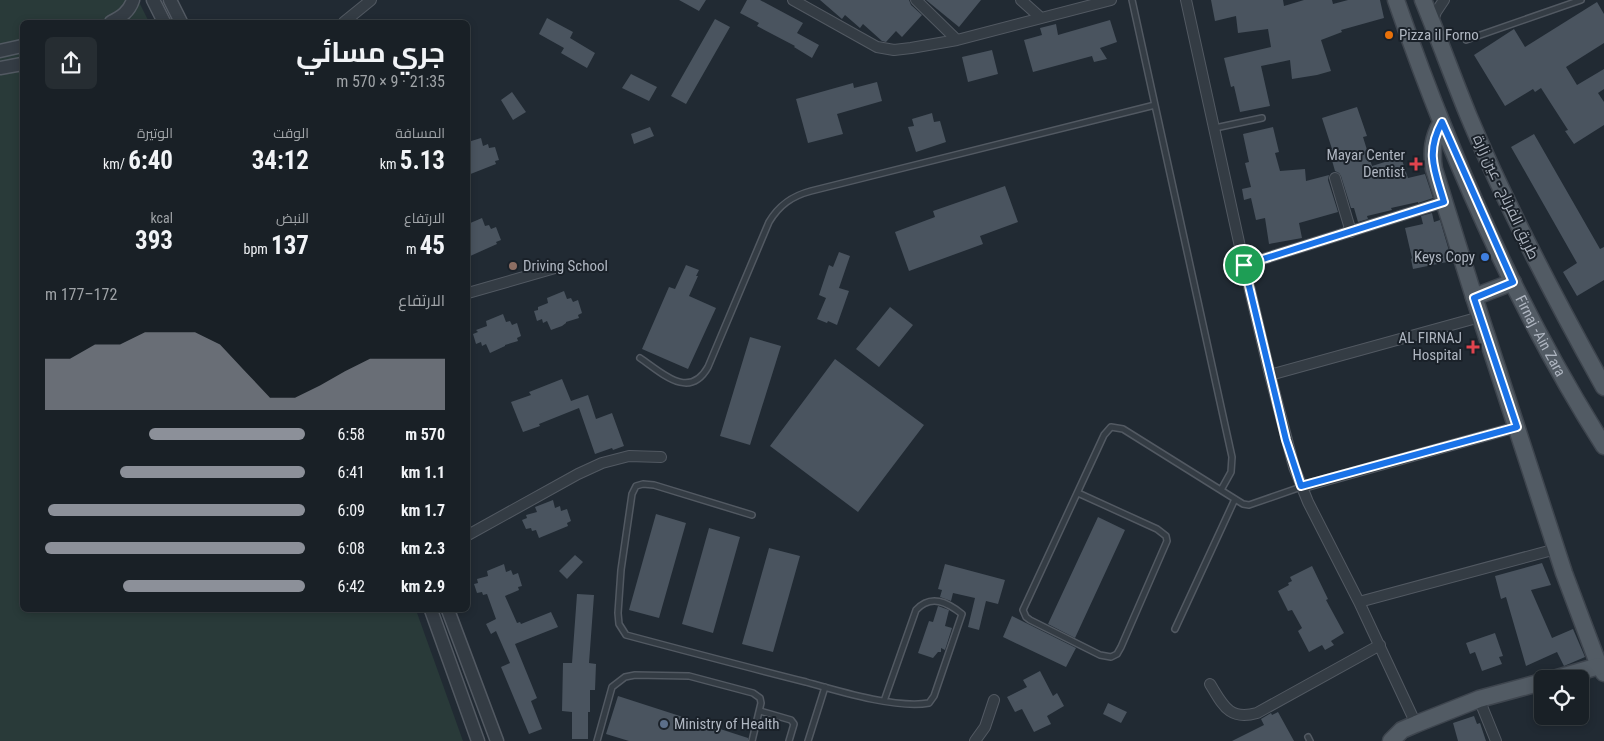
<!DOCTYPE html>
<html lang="ar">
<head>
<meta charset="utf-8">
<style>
  :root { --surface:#192026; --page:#262d32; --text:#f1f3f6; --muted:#9fa3a7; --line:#373e43; --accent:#8c9099 }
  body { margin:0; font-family:"Roboto Condensed",Cairo,sans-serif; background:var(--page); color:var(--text); direction:rtl; height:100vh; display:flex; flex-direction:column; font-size:19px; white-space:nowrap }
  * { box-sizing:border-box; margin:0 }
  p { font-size:16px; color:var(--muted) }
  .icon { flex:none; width:28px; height:28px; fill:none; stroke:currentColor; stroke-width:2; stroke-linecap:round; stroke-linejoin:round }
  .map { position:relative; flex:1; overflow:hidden; direction:ltr }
  .panel { position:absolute; left:20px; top:20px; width:450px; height:592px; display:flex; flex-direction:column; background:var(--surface); border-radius:8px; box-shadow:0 2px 8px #0003,0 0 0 1px var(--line); direction:rtl }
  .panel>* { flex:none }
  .tools { position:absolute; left:1534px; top:670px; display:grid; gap:10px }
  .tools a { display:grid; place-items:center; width:55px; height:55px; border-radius:8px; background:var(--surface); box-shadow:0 2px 8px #0003,0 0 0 1px var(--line); font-size:25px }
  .pin { position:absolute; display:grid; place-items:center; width:42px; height:42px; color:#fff; margin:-21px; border:2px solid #fff; border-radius:50%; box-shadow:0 1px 5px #0007 }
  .round { display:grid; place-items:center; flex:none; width:52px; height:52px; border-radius:8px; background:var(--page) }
  .headline { display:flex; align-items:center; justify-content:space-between; height:85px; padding:0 25px }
  h1 { font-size:28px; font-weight:700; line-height:38px }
  .stats { display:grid; grid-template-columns:repeat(3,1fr); gap:8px; height:85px; padding:5px 25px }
  .stats div { display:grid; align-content:center }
  .stats b { font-size:25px; font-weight:700 }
  .stats small { font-size:14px; font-weight:400 }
  .stats p { font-size:14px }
  .chart { height:140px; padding:10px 25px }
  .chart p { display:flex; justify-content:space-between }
  .chart svg { width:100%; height:90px; margin-top:5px; fill:var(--accent); opacity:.7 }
  ul { padding:0 25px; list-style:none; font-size:16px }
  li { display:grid; grid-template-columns:80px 60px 1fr; align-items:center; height:38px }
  li i { height:12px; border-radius:6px; background:var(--accent) }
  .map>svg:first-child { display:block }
</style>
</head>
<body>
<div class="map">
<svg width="1604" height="741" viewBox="0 0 1604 741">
  <rect width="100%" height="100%" fill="#212a33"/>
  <path fill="#293a39" d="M 0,0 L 138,0 L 149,22 L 22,22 L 22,610 L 416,610 L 463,741 L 0,741 Z"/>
  <path fill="#4a545f" d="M 679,0 L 706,0 L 699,11 Z
    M 747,0 L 760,0 L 803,23 L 797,33 L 819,45 L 812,58 L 794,47 L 795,46 L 757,26 L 759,23 L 740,13 Z
    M 820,0 L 909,0 L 911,5 L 922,15 L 902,37 L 896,31 L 886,42 L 882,41 L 863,24 L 860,28 L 845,15 L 842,19 Z
    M 926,0 L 981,0 L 959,27 Z
    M 1211,0 L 1283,0 L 1284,6 L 1304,0 L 1332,0 L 1333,4 L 1348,0 L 1380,0 L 1384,18 L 1341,30 L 1342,32 L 1321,40 L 1331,71 L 1317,75 L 1292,79 L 1290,60 L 1261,66 L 1270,106 L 1240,112 L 1234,86 L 1231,87 L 1224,58 L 1271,47 L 1268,29 L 1238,33 L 1236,16 L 1215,21 Z
    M 1597,2 L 1604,14 L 1604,43 L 1566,67 L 1577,85 L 1604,69 L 1604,89 L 1598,93 L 1604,102 L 1604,125 L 1574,144 L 1565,131 L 1568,130 L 1541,88 L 1535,92 L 1533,89 L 1505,106 L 1474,55 L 1514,29 L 1525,47 Z
    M 547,18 L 573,32 L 570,38 L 595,53 L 587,68 L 561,53 L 564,48 L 539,34 Z
    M 715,19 L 730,27 L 686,104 L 671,96 Z
    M 1110,20 L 1117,42 L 1100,48 L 1107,59 L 1094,62 L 1092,56 L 1033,72 L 1024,40 L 1042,35 L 1040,28 L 1056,24 L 1058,35 Z
    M 992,50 L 998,74 L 968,82 L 962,57 Z
    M 631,74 L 657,87 L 649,101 L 622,88 Z
    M 877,82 L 882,101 L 837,114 L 843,134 L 808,143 L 796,99 L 853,83 L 854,88 Z
    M 512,92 L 526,112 L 513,120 L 501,100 Z
    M 1357,107 L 1367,136 L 1363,137 L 1372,166 L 1401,157 L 1408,178 L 1425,174 L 1433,198 L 1418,203 L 1418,202 L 1391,208 L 1392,210 L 1367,216 L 1368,219 L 1358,222 L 1354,208 L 1351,208 L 1341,176 L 1339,173 L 1335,171 L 1329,150 L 1332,149 L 1322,118 Z
    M 932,113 L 934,122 L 940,121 L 946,142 L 916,152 L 908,127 L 914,126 L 912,119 Z
    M 650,127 L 654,136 L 634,144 L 631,134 Z
    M 1273,127 L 1279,152 L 1275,153 L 1280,171 L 1305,169 L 1306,181 L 1329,175 L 1328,180 L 1338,212 L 1299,223 L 1302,238 L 1269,244 L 1265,218 L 1256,220 L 1251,198 L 1244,200 L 1242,189 L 1251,187 L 1245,163 L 1249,162 L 1243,134 Z
    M 1534,134 L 1600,249 L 1604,247 L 1604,280 L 1577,296 L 1563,272 L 1577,263 L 1511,147 Z
    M 481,138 L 483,146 L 488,144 L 489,148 L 495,147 L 499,160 L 495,161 L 496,164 L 468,175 L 468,142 Z
    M 1005,186 L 1018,222 L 980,236 L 983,244 L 909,271 L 895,232 L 935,217 L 933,211 Z
    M 1432,213 L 1434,222 L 1440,220 L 1452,261 L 1413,269 L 1411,259 L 1412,258 L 1405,228 L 1423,224 L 1421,216 Z
    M 482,218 L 485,226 L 489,225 L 491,229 L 496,227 L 501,240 L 496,242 L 497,244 L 468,257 L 468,224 Z
    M 839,252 L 850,256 L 839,288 L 849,291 L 837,325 L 828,321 L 827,323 L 817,319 L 826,298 L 819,295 L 829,265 L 833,267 Z
    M 686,265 L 699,270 L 696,276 L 698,276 L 689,296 L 716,308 L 688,369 L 642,349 L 669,287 L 675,289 Z
    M 564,291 L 567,299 L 571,298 L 573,302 L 578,300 L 582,313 L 578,315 L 579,318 L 566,322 L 566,323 L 562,326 L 551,330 L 547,321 L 543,323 L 542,319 L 537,321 L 534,311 L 538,310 L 538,307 L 548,303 L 547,298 Z
    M 890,307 L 913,325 L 879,367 L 856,349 Z
    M 503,314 L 506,322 L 510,321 L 512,325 L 517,323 L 521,336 L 517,338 L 518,341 L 505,345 L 505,346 L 490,353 L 486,344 L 482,346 L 481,342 L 476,344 L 473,334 L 478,332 L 476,330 L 487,326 L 486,321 Z
    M 750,337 L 781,346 L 750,445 L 720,436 Z
    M 835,359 L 924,425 L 858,512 L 770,446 Z
    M 562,379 L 571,401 L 588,395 L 596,419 L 612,413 L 624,446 L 613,450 L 612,448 L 595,454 L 579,408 L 539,424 L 540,426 L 523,432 L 511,402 L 531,395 L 529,392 Z
    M 553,500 L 555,508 L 560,506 L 561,511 L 567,509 L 571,521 L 567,523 L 568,526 L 539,538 L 536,530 L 532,531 L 531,528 L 526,529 L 522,520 L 527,518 L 526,515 L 537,512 L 535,507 Z
    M 656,514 L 686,523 L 659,618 L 629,610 Z
    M 1098,517 L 1125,530 L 1075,638 L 1048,624 Z
    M 709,528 L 740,537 L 713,633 L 682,624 Z
    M 769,548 L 800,556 L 773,652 L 742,644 Z
    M 575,555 L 583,562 L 567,579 L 559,571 Z
    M 1542,563 L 1551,585 L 1531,590 L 1552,638 L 1573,629 L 1585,657 L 1564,666 L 1557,652 L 1526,666 L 1506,597 L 1501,599 L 1495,576 Z
    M 504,564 L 506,572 L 511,570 L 513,575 L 518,573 L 522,586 L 518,587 L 519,590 L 505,596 L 517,623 L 520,622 L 521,624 L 551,612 L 558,627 L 515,644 L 537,698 L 531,701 L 542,729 L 529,734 L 501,667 L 510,663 L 496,631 L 491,634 L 486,624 L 496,619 L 487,594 L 483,595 L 482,592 L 477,593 L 474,584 L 478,583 L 477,579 L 488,576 L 487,571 Z
    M 945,564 L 1005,580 L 998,604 L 986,601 L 979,630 L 968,627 L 975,598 L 953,593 L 951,601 L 940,597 L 942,590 L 938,589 Z
    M 1312,566 L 1328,599 L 1326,600 L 1344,633 L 1331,641 L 1334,645 L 1325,650 L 1322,645 L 1309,652 L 1298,631 L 1302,628 L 1292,610 L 1288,611 L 1278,591 L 1289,585 L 1288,583 L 1292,581 L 1290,577 Z
    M 577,594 L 594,595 L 589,663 L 596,664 L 595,690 L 590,690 L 590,712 L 588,712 L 588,739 L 572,739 L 572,712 L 562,711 L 563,663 L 572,663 Z
    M 938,606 L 949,610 L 945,626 L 952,628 L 945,650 L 941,648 L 941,652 L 938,652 L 933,658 L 918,653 L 929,621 L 933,622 Z
    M 1012,616 L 1076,648 L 1066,667 L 1003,637 Z
    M 1495,633 L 1503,656 L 1499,657 L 1502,664 L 1482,671 L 1475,652 L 1470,654 L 1466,643 Z
    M 1040,671 L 1053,696 L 1057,693 L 1064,706 L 1047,716 L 1051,724 L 1034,732 L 1022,709 L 1015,712 L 1007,697 L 1027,687 L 1023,680 Z
    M 618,696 L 748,738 L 748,741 L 629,741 L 606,734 Z
    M 1108,703 L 1127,712 L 1121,723 L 1103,714 Z
    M 1278,712 L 1294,741 L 1232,741 L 1264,725 L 1261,719 L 1271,713 L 1272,715 Z
    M 1474,716 L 1477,724 L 1480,723 L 1486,741 L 1458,741 L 1453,723 Z"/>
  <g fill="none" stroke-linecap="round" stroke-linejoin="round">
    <g stroke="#525962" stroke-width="8">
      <path id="service" d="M 1132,0 L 1232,457 L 1231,472 L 1221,490
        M 1466,40 L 1581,0
        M 1215,128 L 1262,118
        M 640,358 C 661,372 689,401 708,367 L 769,222 C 779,205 792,196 811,191 L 1155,105
        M 1078,493 L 1157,529 L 1166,536 L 1167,541 L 1121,647 L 1117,654 L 1111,657 L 1100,655 L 1030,620 L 1026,617 L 1023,610 L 1104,435 L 1111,427 L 1123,429 L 1243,504 L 1249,505 L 1301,487
        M 752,515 L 654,485 L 643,484 L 636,486 L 632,494 L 621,570 L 618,613 L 619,624 L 626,635 C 686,651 746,667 806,682 C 838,691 897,709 929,703 L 934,696 L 962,614 C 947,602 931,594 916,610 L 884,701
        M 1175,629 L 1235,499
        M 760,711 L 791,720 L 794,724 L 789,741
        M 1308,737 L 1310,741
        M 597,741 L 612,687 L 625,677 L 635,675 L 689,676 L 753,693 L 760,698 L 761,703 L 752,741
        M 808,741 L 825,687"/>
    </g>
    <g stroke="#525962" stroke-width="12">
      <path id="minor" d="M 793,0 L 877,47 L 894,50 L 911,48 L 957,40 L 1111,0
        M 916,0 L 957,40
        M 1021,0 L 1041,18
        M 1186,0 L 1244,265 L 1270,375 L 1294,467 L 1308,502 L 1359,602 L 1416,724
        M 344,22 L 371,0
        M 1432,23 L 1436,12 L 1444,0
        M 1335,178 L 1351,232
        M 1244,265 L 1444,202
        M 468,293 L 555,268
        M 1270,375 L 1480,317
        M 1301,487 L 1517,427
        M 468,535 L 578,474 L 602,463 L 629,456 L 661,457
        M 1359,602 L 1556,549
        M 1210,684 C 1223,705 1229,721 1257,713 L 1380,645
        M 1479,699 L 1496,741
        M 975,741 L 985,727 L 994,700"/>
    </g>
    <g stroke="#525962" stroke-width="15">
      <path id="tertiary" d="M 153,0 L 164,22
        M 170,0 L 181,22
        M 111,22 C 121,17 129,12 133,0
        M 0,51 L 22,46
        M 0,68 L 22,64
        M 431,610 L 478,741
        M 448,610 L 497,741"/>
    </g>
    <g stroke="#3e454e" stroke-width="19">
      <g id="primary">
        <path id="s1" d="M 1396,0 C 1449,153 1517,309 1604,446"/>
        <path d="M 1423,0 C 1439,39 1453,78 1469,117 C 1508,210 1555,299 1604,387"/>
        <path d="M 1441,123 C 1433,138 1431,151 1434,169 L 1474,297 L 1564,573 L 1599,666 L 1604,673"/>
        <path d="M 1474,297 L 1513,282"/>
        <path d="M 1554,679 L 1599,666"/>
        <path d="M 1391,741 L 1402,730 L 1416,724 L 1479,699 L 1542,682"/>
      </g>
    </g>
    <use href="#service" stroke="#343c44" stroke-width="5"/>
    <use href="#minor" stroke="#343c44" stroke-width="10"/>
    <use href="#tertiary" stroke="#343c44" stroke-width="12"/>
    <use href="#primary" stroke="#525b64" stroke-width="16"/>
  </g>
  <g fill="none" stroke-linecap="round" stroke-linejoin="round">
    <g stroke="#fff" stroke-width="10">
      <path id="route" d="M 1442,122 L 1513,282 L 1474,298 L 1517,427 L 1301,486 L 1286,440 L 1244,265 L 1444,202 C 1435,171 1425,153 1442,122 Z"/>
    </g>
    <use href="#route" stroke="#1a73e8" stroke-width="6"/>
  </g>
  <circle fill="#e8710a" stroke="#1a2129" stroke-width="2" cx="1389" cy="35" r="5"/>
  <g fill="#e0444e" stroke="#1a2129" stroke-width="2">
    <path d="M1413.5 156.5h5v5h5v5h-5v5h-5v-5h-5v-5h5z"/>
    <path d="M1470.5 339.5h5v5h5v5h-5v5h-5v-5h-5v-5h5z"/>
  </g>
  <circle fill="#3f7fe0" stroke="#1a2129" stroke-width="2" cx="1485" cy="257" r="5"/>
  <circle fill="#8d6e63" stroke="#1a2129" stroke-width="2" cx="513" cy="266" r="5"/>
  <circle fill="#5c6f8a" stroke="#1a2129" stroke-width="2" cx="664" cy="724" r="5"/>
  <g text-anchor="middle" stroke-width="4" stroke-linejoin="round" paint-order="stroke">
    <g font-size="15" fill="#afb6c1" stroke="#1a2129" text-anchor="start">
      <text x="1399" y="40">Pizza il Forno</text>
      <text x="1405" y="160" text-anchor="end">Mayar Center<tspan x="1405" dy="17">Dentist</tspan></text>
      <text x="1475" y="262" text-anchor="end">Keys Copy</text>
      <text x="523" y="271">Driving School</text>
      <text x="1462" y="343" text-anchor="end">AL FIRNAJ<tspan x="1462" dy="17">Hospital</tspan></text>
      <text x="674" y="729">Ministry of Health</text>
    </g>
    <g font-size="15" fill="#afb6c1" stroke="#1a2129">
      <text transform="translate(1506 197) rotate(65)" y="5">طريق الفرناج - عين زارة</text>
      <text dy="5" stroke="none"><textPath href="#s1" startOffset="366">Firnaj -Ain Zara</textPath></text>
    </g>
  </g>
</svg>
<div class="tools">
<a><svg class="icon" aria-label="locate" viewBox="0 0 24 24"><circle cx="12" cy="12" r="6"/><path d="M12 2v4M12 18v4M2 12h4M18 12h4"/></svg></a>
</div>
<div class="pin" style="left:1244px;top:265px;background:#1e9e55"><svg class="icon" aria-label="arrive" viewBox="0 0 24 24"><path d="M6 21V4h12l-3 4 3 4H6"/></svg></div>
<section class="panel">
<div class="headline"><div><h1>جري مسائي</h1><p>21:35 · 9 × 570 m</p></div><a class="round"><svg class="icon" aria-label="share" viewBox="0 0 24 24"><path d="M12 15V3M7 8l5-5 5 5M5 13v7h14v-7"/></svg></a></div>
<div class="stats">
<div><p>المسافة</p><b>5.13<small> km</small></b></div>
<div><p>الوقت</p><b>34:12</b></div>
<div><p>الوتيرة</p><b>6:40<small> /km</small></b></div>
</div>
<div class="stats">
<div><p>الارتفاع</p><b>45<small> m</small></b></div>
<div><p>النبض</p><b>137<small> bpm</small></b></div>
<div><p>kcal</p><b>393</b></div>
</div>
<div class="chart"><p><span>الارتفاع</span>172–177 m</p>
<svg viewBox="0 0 160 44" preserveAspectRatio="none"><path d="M0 44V19L10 19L20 12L30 12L40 6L50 6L60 6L70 12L80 25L90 38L100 38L110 32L120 25L130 19L140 19L150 19L160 19V44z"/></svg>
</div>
<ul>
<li><b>570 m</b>6:58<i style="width:60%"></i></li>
<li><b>1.1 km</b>6:41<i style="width:71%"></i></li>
<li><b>1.7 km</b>6:09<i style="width:99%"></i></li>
<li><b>2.3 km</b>6:08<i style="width:100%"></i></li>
<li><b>2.9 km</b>6:42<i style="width:70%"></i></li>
</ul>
</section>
</div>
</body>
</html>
